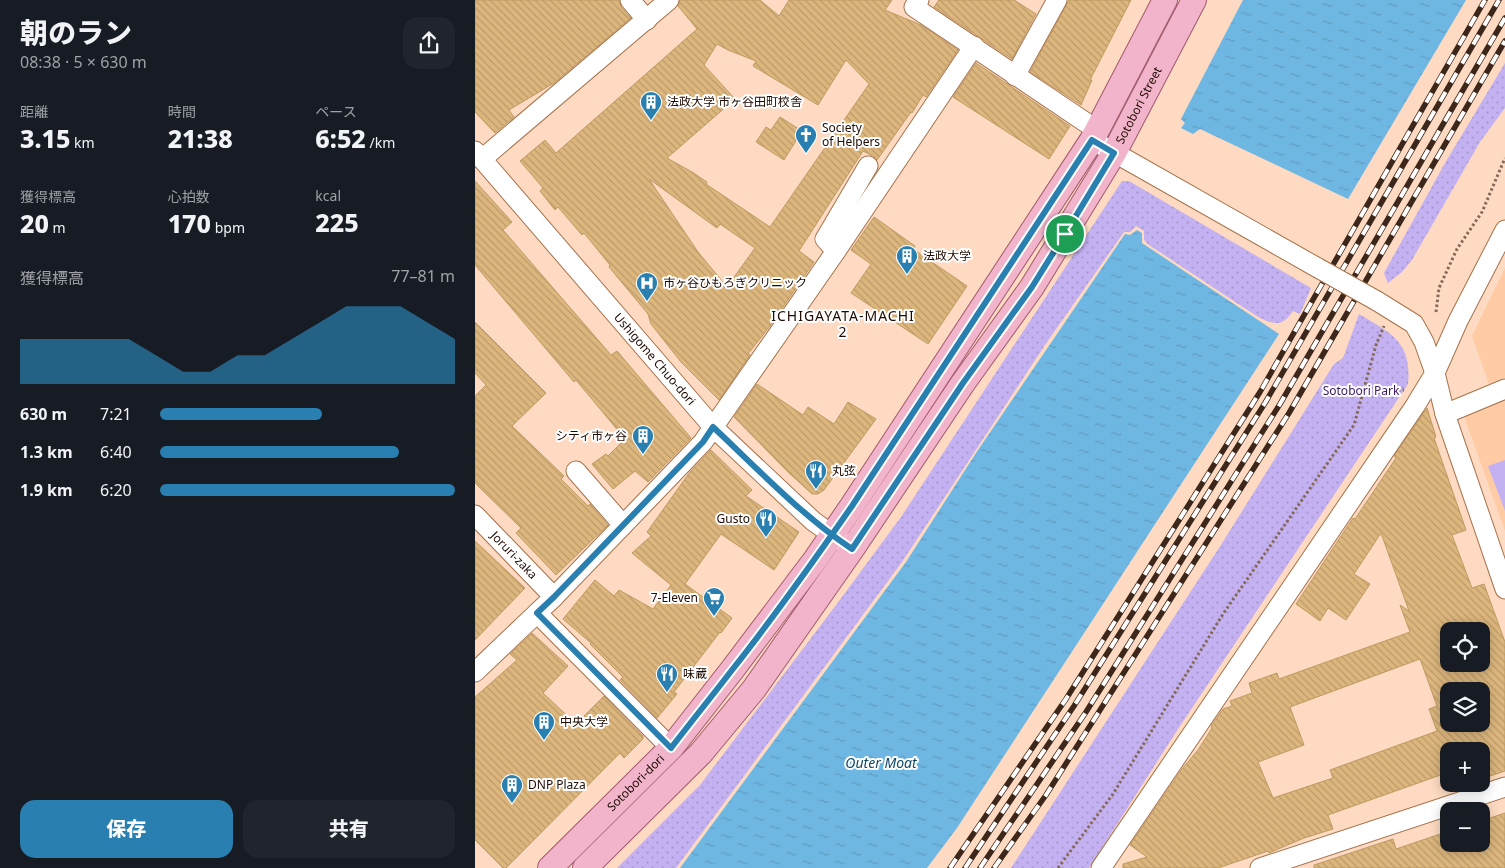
<!DOCTYPE html>
<html lang="ja">
<head>
<meta charset="utf-8">
<style>
  :root { --surface:#171b24; --page:#20242c; --text:#f1f3f6; --muted:#9ea1a6; --accent:#297faf }
  body { margin:0; font-family:"Noto Sans","Noto Sans JP",sans-serif; background:var(--page); color:var(--text); height:100vh; display:flex; flex-direction:column; font-size:19px; white-space:nowrap }
  * { box-sizing:border-box; margin:0 }
  p { font-size:16px; color:var(--muted) }
  .icon { flex:none; width:28px; height:28px; fill:none; stroke:currentColor; stroke-width:2; stroke-linecap:round; stroke-linejoin:round }
  .map { position:relative; flex:1; overflow:hidden }
  .details { display:flex; flex-direction:column; background:var(--surface); width:475px }
  .details>* { flex:none }
  .fabs { position:absolute; left:965px; top:622px; display:grid; gap:10px }
  .fabs a { display:grid; place-items:center; width:50px; height:50px; border-radius:10px; background:var(--surface); box-shadow:0 2px 12px #0003; font-size:25px }
  .pin { position:absolute; display:grid; place-items:center; width:42px; height:42px; color:#fff; margin:-21px; border:2px solid #fff; border-radius:50%; box-shadow:0 1px 5px #0007 }
  .round { display:grid; place-items:center; flex:none; width:52px; height:52px; border-radius:15px; background:var(--page) }
  .head { display:flex; align-items:center; justify-content:space-between; height:85px; padding:0 20px }
  h1 { font-size:28px; font-weight:800; line-height:38px }
  .metrics { display:grid; grid-template-columns:repeat(3,1fr); gap:8px; height:85px; padding:5px 20px }
  .metrics div { display:grid; align-content:center }
  .metrics b { font-size:25px; font-weight:800 }
  .metrics small { font-size:14px; font-weight:400 }
  .metrics p { font-size:14px }
  .chart { height:140px; padding:10px 20px }
  .chart p { display:flex; justify-content:space-between }
  .chart svg { width:100%; height:90px; margin-top:5px; fill:var(--accent); opacity:.7 }
  .button { display:flex; gap:10px; margin-top:auto; padding:10px 20px }
  .button a { flex:1; height:58px; border-radius:15px; background:var(--accent); color:#fff; font-size:20px; font-weight:800; line-height:58px; text-align:center }
  .button a+a { background:var(--page); color:var(--text) }
  ul { padding:0 20px; list-style:none; font-size:16px }
  li { display:grid; grid-template-columns:80px 60px 1fr; align-items:center; height:38px }
  li i { height:12px; border-radius:6px; background:var(--accent) }
  main { display:flex; flex:1; min-height:0 }
  .map>svg:first-child { display:block }
</style>
</head>
<body>
<main>
<section class="details">
<div class="head"><div><h1>朝のラン</h1><p>08:38 · 5 × 630 m</p></div><a class="round"><svg class="icon" aria-label="share" viewBox="0 0 24 24"><path d="M12 15V3M7 8l5-5 5 5M5 13v7h14v-7"/></svg></a></div>
<div class="metrics">
<div><p>距離</p><b>3.15<small> km</small></b></div>
<div><p>時間</p><b>21:38</b></div>
<div><p>ペース</p><b>6:52<small> /km</small></b></div>
</div>
<div class="metrics">
<div><p>獲得標高</p><b>20<small> m</small></b></div>
<div><p>心拍数</p><b>170<small> bpm</small></b></div>
<div><p>kcal</p><b>225</b></div>
</div>
<div class="chart"><p><span>獲得標高</span>77–81 m</p>
<svg viewBox="0 0 160 44" preserveAspectRatio="none"><path d="M0 44V22L10 22L20 22L30 22L40 22L50 30L60 38L70 38L80 30L90 30L100 22L110 14L120 6L130 6L140 6L150 14L160 22V44z"/></svg>
</div>
<ul>
<li><b>630 m</b>7:21<i style="width:55%"></i></li>
<li><b>1.3 km</b>6:40<i style="width:81%"></i></li>
<li><b>1.9 km</b>6:20<i style="width:100%"></i></li>
</ul>
<div class="button"><a>保存</a><a>共有</a></div>
</section>
<div class="map">
<svg width="1030" height="868" viewBox="0 0 1030 868">
  <defs>
    <pattern id="green-dots" width="8" height="8" patternUnits="userSpaceOnUse" patternTransform="scale(1.25)"><rect width="8" height="8" fill="#c4b1f2"/><path d="M2 2h.1M6 6h.1" fill="none" stroke="#a897ce" stroke-width="1.8" stroke-linecap="round"/></pattern>
    <pattern id="water-ripples" width="26" height="14" patternUnits="userSpaceOnUse" patternTransform="scale(1.25)"><rect width="26" height="14" fill="#6fb7e3"/><path d="M2 4q2-2 4 0t4 0M15 11q2-2 4 0t4 0" fill="none" stroke="#609cc1"/></pattern>
    <pattern id="building-back-hatch" width="6" height="6" patternUnits="userSpaceOnUse" patternTransform="scale(1.25)"><rect width="6" height="6" fill="#dcb67d"/><path d="M-1 5l2 2M0 0l6 6M5-1l2 2" fill="none" stroke="#bc9b6a"/></pattern>
  </defs>
  <rect width="100%" height="100%" fill="#fddac1"/>
  <path fill="#ffcba5" d="M 1030,268 L 1030,377 L 1014,384 L 997,336 Z
    M 1030,398 L 1030,531 L 990,419 L 991,415 Z"/>
  <path fill="url(#green-dots)" d="M 1030,63 L 1030,108 L 1005,142 L 937,260 L 927,272 L 913,283 L 909,273 L 970,163 Z
    M 647,181 L 654,181 L 836,288 L 825,314 L 818,311 C 807,327 800,325 783,317 L 674,245 L 669,240 L 669,231 L 661,226 L 655,232 L 649,232 L 570,345 L 427,562 L 201,868 L 142,868 L 225,785 L 364,601 L 426,517 Z
    M 884,314 C 916,333 937,342 933,384 L 703,729 L 614,868 L 536,868 L 744,548 L 859,364 L 868,358 Z"/>
  <path fill="#c4b1f2" d="M 1030,460 L 1030,511 L 1013,466 Z"/>
  <path fill="url(#water-ripples)" d="M 768,0 L 991,0 L 873,199 L 725,129 L 718,134 L 706,128 L 710,123 L 706,119 Z
    M 662,230 L 667,233 L 667,243 L 804,334 L 482,828 L 452,868 L 205,868 L 431,562 L 501,453 L 650,234 L 655,235 Z"/>
  <path fill="url(#building-back-hatch)" stroke="#bf9a62" fill-rule="evenodd" d="M 0,0 L 144,0 L 146,7 L 156,18 L 79,83 L 34,110 L 39,117 L 20,133 L 0,112 Z
    M 205,0 L 285,0 L 304,16 L 314,0 L 417,0 L 410,10 L 446,25 L 483,50 L 451,97 L 448,95 L 437,113 L 436,112 L 402,160 L 398,156 L 388,151 L 324,251 L 339,262 L 295,326 L 273,354 L 275,355 L 244,400 L 206,362 L 176,324 L 173,314 L 134,267 L 135,265 L 109,233 L 107,235 L 83,207 L 80,210 L 65,191 L 68,188 L 45,161 L 70,140 L 81,153 L 222,29 L 203,6 ZM 242,44 L 253,50 L 281,61 L 278,66 L 343,105 L 371,60 L 394,84 L 295,227 L 231,184 L 232,182 L 217,172 L 192,158 L 260,99 L 229,65 ZM 174,179 L 242,228 L 245,224 L 280,248 L 252,287 L 223,252 Z
    M 464,0 L 539,0 L 561,14 L 537,59 L 459,7 Z
    M 594,0 L 656,0 L 615,80 L 617,80 L 606,105 L 555,72 Z
    M 501,63 L 595,126 L 574,159 L 478,97 Z
    M 305,117 L 327,131 L 309,160 L 281,142 L 291,127 L 296,130 Z
    M 0,181 L 37,222 L 28,230 L 136,355 L 142,351 L 216,438 L 173,482 L 160,471 L 138,489 L 117,464 L 131,454 L 133,456 L 150,439 L 101,380 L 99,382 L 0,265 Z
    M 399,217 L 440,246 L 438,249 L 492,286 L 453,344 L 376,293 L 396,264 L 376,250 Z
    M 0,322 L 71,393 L 37,426 L 89,476 L 86,479 L 113,506 L 115,504 L 133,525 L 81,575 L 41,533 L 46,528 L 0,483 L 0,396 L 11,385 L 0,373 Z
    M 282,384 L 328,415 L 333,407 L 359,424 L 373,402 L 401,419 L 349,490 L 343,494 L 337,494 L 313,472 L 259,417 Z
    M 952,408 L 961,437 L 959,438 L 991,530 L 977,535 L 997,588 L 1009,584 L 1030,642 L 1030,771 L 1006,779 L 1006,751 L 974,751 L 974,772 L 853,815 L 858,829 L 829,838 L 794,853 L 793,851 L 743,868 L 648,868 L 648,864 L 672,857 L 655,845 L 707,769 L 723,750 L 737,728 L 736,726 L 748,709 L 757,706 L 755,701 L 777,693 L 774,683 L 802,673 L 804,679 L 935,632 L 925,605 L 934,611 L 906,533 L 879,574 L 895,584 L 871,620 L 853,608 L 845,621 L 821,604 L 878,518 L 880,519 L 921,458 L 919,456 ZM 974,631 L 1006,631 L 1006,664 L 974,664 ZM 945,659 L 962,706 L 954,709 L 962,731 L 855,770 L 858,778 L 798,798 L 783,762 L 829,745 L 815,707 ZM 974,691 L 1006,691 L 1006,724 L 974,724 Z
    M 236,450 L 277,490 L 271,496 L 324,532 L 299,570 L 246,534 L 210,584 L 257,618 L 246,633 L 245,632 L 199,692 L 202,694 L 182,718 L 145,680 L 148,677 L 115,644 L 116,643 L 88,619 L 120,580 L 139,596 L 144,590 L 178,609 L 196,585 L 157,553 L 176,536 L 172,532 L 215,472 Z
    M 0,541 L 50,588 L 0,640 Z
    M 57,633 L 93,666 L 68,693 L 101,724 L 129,696 L 168,736 L 168,739 L 149,758 L 145,753 L 31,868 L 28,868 L 0,840 L 0,697 L 42,660 L 35,654 Z
    M 1030,813 L 1030,868 L 839,868 L 839,865 L 918,839 L 921,849 L 974,831 L 974,844 L 1006,844 L 1006,821 Z"/>
  <g fill="none" stroke-linecap="round" stroke-linejoin="round">
    <g stroke="#a6724a" stroke-width="21">
      <g id="minor">
        <path d="M 155,0 L 172,20"/>
        <path d="M 444,0 L 439,7 L 622,130"/>
        <path d="M 540,76 L 582,0"/>
        <path d="M 617,140 L 843,268"/>
        <path id="s1" d="M 0,151 L 238,427 L 338,521 L 377,549"/>
        <path d="M 7,159 L 194,0"/>
        <path d="M 361,251 L 350,239 L 393,166"/>
        <path d="M 902,301 L 939,324 L 949,342 L 960,373 L 970,414 L 1030,589"/>
        <path d="M 970,414 L 1030,389"/>
        <path d="M 101,471 L 148,525"/>
        <path id="s2" d="M 0,515 L 79,597"/>
        <path d="M 0,672 L 62,613"/>
        <path d="M 196,748 L 62,613 L 79,597 L 228,442 L 361,251 L 499,46"/>
        <path d="M 626,868 L 940,406 L 960,373 L 983,321 L 1030,230"/>
        <path d="M 785,868 L 1030,787"/>
      </g>
    </g>
    <g stroke="#a1586d" stroke-width="26">
      <g id="major">
        <path id="s3" d="M 75,868 L 196,748 L 257,670 L 340,560 L 377,506 L 617,140 L 690,0"/>
        <path id="s4" d="M 110,868 L 226,753 L 279,689 L 377,549 L 488,383 L 557,287 L 639,153 L 719,0"/>
      </g>
    </g>
    <path stroke="#846958" stroke-width="3" stroke-dasharray="2.5 2.5" stroke-linecap="butt" d="M 961,312 L 964,288 L 982,249 L 1007,212 L 1030,158
      M 888,394 L 929,390
      M 583,868 L 638,794 L 748,614 L 879,425 L 901,345 L 909,326"/>
    <use href="#minor" stroke="#fff" stroke-width="19"/>
    <use href="#major" stroke="#f1b4ca" stroke-width="24"/>
    <g stroke="#3d271b" stroke-width="5.5">
      <path id="rail" d="M 475,868 L 591,699 L 785,392 L 1010,0
        M 490,868 L 599,706 L 790,403 L 1024,0
        M 505,868 L 611,712 L 805,404 L 1030,18
        M 519,868 L 571,795 L 814,413 L 1030,41"/>
    </g>
    <use href="#rail" stroke="#fff" stroke-width="4" stroke-dasharray="11" stroke-linecap="butt"/>
    <g stroke="#a6724a" stroke-width="21" stroke-linecap="butt">
      <path id="minor-bridge" d="M 843,268 L 902,301"/>
    </g>
    <use href="#minor-bridge" stroke="#fff" stroke-width="19"/>
  </g>
  <g fill="none" stroke-linecap="round" stroke-linejoin="round">
    <g stroke="#fff" stroke-width="10">
      <path id="route" d="M 590,234 L 557,287 L 488,383 L 377,549 C 326,515 283,469 238,427 L 228,442 L 79,597 L 62,613 L 196,748 C 216,722 237,696 257,670 C 299,617 338,562 377,506 L 617,140 L 639,153 L 590,234"/>
    </g>
    <use href="#route" stroke="#297faf" stroke-width="6"/>
  </g>
  <defs>
    <g id="building-pin" transform="scale(1.125)"><path d="M0 17L-7.5 6A9.5 9.5 0 1 1 7.5 6Z" fill="#297faf" stroke="#fff"/><path d="M-4-6H4V6H1V3H-1V6H-4ZM-2.5-4.3h1.7v1.8h-1.7ZM.8-4.3h1.7v1.8H.8ZM-2.5-1h1.7V.8h-1.7ZM.8-1h1.7V.8H.8Z" fill="#fff"/></g>
    <g id="church-pin" transform="scale(1.125)"><path d="M0 17L-7.5 6A9.5 9.5 0 1 1 7.5 6Z" fill="#297faf" stroke="#fff"/><path d="M-1.2-6h2.4v3.5h3.3v2.4h-3.3V6h-2.4V-.1h-3.3v-2.4h3.3Z" fill="#fff"/></g>
    <g id="hospital-pin" transform="scale(1.125)"><path d="M0 17L-7.5 6A9.5 9.5 0 1 1 7.5 6Z" fill="#297faf" stroke="#fff"/><path d="M-5-5h3v3.5h4V-5h3V5h-3V1.5h-4V5h-3Z" fill="#fff"/></g>
    <g id="restaurant-pin" transform="scale(1.125)"><path d="M0 17L-7.5 6A9.5 9.5 0 1 1 7.5 6Z" fill="#297faf" stroke="#fff"/><path d="M-5-6h1v4h1v-4h1v4h1v-4h1v5L-1.5 .5V6h-2V.5L-5-1ZM5-6V6H3V1.5H1.5Q1.5-4 5-6Z" fill="#fff"/></g>
    <g id="supermarket-pin" transform="scale(1.125)"><path d="M0 17L-7.5 6A9.5 9.5 0 1 1 7.5 6Z" fill="#297faf" stroke="#fff"/><path d="M-6-5.5h2.5l.6 2H6L4.5 2H-2.5L-4.4-4H-6ZM-1.5 3.2a1.3 1.3 0 1 0 .1 0ZM3 3.2a1.3 1.3 0 1 0 .1 0Z" fill="#fff"/></g>
  </defs>
  <g fill-rule="evenodd">
    <use href="#building-pin" x="176" y="102"/>
    <use href="#church-pin" x="331" y="135"/>
    <use href="#building-pin" x="432" y="256"/>
    <use href="#hospital-pin" x="172" y="283"/>
    <use href="#building-pin" x="168" y="436"/>
    <use href="#restaurant-pin" x="341" y="471"/>
    <use href="#restaurant-pin" x="291" y="519"/>
    <use href="#supermarket-pin" x="239" y="598"/>
    <use href="#restaurant-pin" x="192" y="674"/>
    <use href="#building-pin" x="69" y="722"/>
    <use href="#building-pin" x="37" y="785"/>
  </g>
  <g text-anchor="middle" stroke-width="4" stroke-linejoin="round" paint-order="stroke">
    <g font-size="12" fill="#1e0a00" stroke="#fff" text-anchor="start">
      <text x="192" y="106">法政大学 市ヶ谷田町校舎</text>
      <text x="347" y="132">Society<tspan x="347" dy="14">of Helpers</tspan></text>
      <text x="448" y="260">法政大学</text>
      <text x="188" y="287">市ヶ谷ひもろぎクリニック</text>
      <text x="152" y="440" text-anchor="end">シティ市ヶ谷</text>
      <text x="357" y="475">丸弦</text>
      <text x="275" y="523" text-anchor="end">Gusto</text>
      <text x="223" y="602" text-anchor="end">7-Eleven</text>
      <text x="208" y="678">味蔵</text>
      <text x="85" y="726">中央大学</text>
      <text x="53" y="789">DNP Plaza</text>
    </g>
    <g font-size="12" fill="#1e0a00" stroke="#fff">
      <text dy="4" stroke="none"><textPath href="#s4" startOffset="946">Sotobori Street</textPath></text>
      <text dy="4" stroke="none"><textPath href="#s1" startOffset="275">Ushigome Chuo-dori</textPath></text>
      <text dy="4" stroke="none"><textPath href="#s2" startOffset="56">Joruri-zaka</textPath></text>
      <text dy="4" stroke="none"><textPath href="#s3" startOffset="121">Sotobori-dori</textPath></text>
    </g>
    <g font-size="12" fill="#3a1a67" stroke="#fff">
      <text x="886" y="395">Sotobori Park</text>
    </g>
    <g font-size="14" letter-spacing="1" fill="#1e0a00" stroke="#fff">
      <text x="368" y="321">ICHIGAYATA-MACHI<tspan x="368" dy="16">2</tspan></text>
    </g>
    <g font-size="14" font-style="italic" fill="#0e4866" stroke="#fff">
      <text x="406" y="768">Outer Moat</text>
    </g>
  </g>
</svg>
<div class="fabs">
<a><svg class="icon" aria-label="locate" viewBox="0 0 24 24"><circle cx="12" cy="12" r="6"/><path d="M12 2v4M12 18v4M2 12h4M18 12h4"/></svg></a>
<a><svg class="icon" aria-label="layers" viewBox="0 0 24 24"><path d="M12 4l9 5-9 5-9-5zM3 14l9 5 9-5"/></svg></a>
<a>+</a>
<a>−</a>
</div>
<div class="pin" style="left:590px;top:234px;background:#1e9e55"><svg class="icon" aria-label="arrive" viewBox="0 0 24 24"><path d="M6 21V4h12l-3 4 3 4H6"/></svg></div>
</div>
</main>
</body>
</html>
